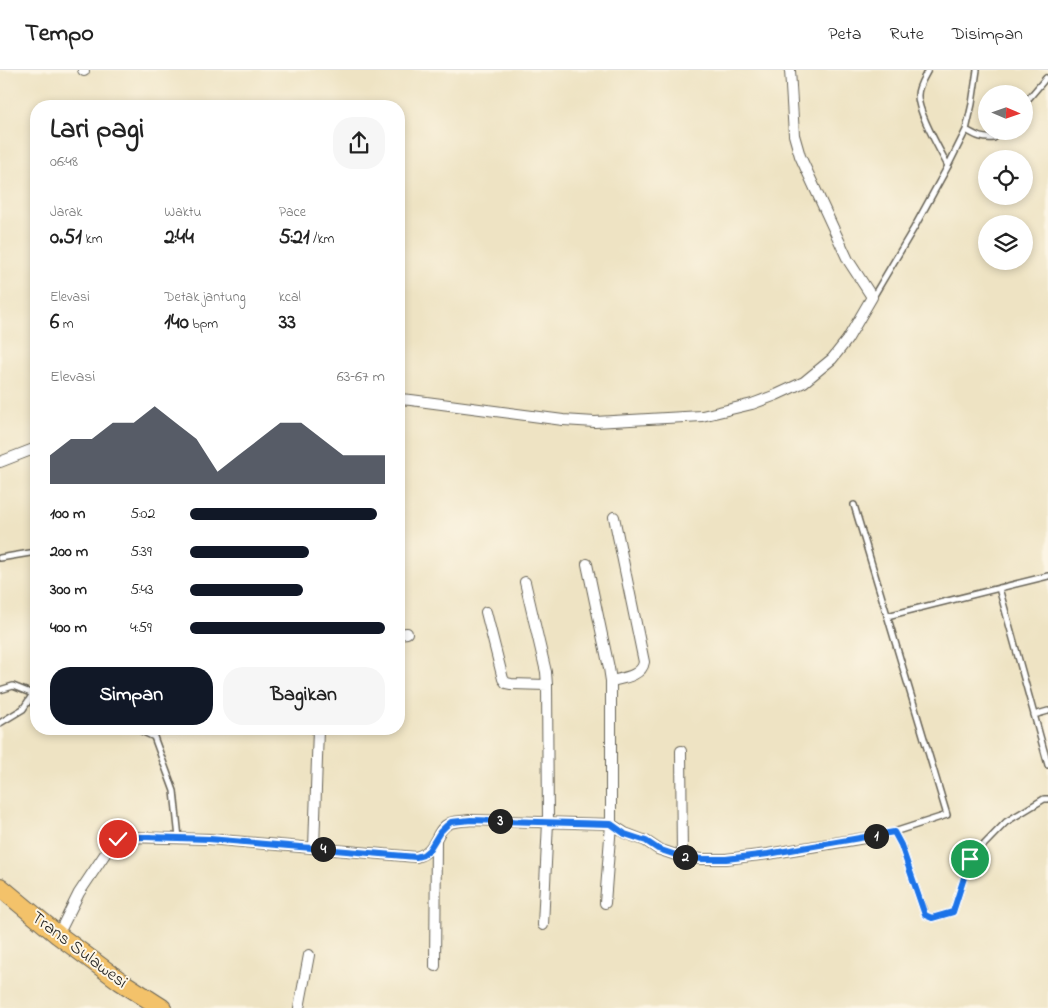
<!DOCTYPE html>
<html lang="id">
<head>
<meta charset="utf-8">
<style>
  :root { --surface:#fff; --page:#f6f6f6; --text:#222; --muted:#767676; --line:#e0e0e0; --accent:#111827 }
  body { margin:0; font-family:"Indie Flower",sans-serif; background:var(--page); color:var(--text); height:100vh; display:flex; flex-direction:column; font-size:19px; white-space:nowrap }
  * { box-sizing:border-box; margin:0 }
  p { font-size:16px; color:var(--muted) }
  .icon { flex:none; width:28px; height:28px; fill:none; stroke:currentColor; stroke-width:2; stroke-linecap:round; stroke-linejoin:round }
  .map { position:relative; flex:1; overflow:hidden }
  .sheet { position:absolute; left:30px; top:30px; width:375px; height:635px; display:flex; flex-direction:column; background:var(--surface); border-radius:20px; box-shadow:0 2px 8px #0003 }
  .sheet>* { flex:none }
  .needle { width:32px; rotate:92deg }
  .fabs { position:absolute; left:978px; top:15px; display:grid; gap:10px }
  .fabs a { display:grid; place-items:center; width:55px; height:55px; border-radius:50%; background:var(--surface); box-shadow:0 2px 8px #0003; font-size:25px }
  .pin { position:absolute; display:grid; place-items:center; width:42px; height:42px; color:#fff; margin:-21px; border:2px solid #fff; border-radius:50%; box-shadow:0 1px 5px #0007 }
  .km { position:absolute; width:25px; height:25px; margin:-12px; border-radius:50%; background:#222; color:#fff; font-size:14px; line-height:25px; text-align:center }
  .round { display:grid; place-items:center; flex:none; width:52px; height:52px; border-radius:20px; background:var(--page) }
  .summary { display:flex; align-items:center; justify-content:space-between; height:85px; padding:0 20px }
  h1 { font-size:28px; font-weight:700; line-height:38px }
  .metrics { display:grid; grid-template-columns:repeat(3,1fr); gap:8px; height:85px; padding:5px 20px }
  .metrics div { display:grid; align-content:center }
  .metrics b { font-size:21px; font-weight:700 }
  .metrics small { font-size:14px; font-weight:400 }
  .metrics p { font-size:14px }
  .chart { height:140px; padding:10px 20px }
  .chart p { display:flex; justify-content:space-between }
  .chart svg { width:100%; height:90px; margin-top:5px; fill:var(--accent); opacity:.7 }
  .cta { display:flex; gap:10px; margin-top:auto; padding:10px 20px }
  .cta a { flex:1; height:58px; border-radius:20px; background:var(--accent); color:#fff; font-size:20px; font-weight:700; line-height:58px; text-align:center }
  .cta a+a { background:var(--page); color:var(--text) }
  ul { padding:0 20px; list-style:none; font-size:16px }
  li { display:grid; grid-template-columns:80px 60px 1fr; align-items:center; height:38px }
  li i { height:12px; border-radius:6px; background:var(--accent) }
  header { display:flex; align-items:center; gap:30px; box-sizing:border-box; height:70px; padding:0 25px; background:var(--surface); border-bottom:1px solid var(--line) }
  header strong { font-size:24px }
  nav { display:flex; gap:28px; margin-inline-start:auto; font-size:18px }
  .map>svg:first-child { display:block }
</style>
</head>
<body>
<header>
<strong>Tempo</strong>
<nav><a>Peta</a><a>Rute</a><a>Disimpan</a></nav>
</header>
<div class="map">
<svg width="1048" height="938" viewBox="0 0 1048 938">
  <rect width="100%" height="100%" fill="#fcf5e5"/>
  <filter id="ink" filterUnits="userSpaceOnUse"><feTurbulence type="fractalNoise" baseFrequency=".02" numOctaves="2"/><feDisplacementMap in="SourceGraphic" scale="10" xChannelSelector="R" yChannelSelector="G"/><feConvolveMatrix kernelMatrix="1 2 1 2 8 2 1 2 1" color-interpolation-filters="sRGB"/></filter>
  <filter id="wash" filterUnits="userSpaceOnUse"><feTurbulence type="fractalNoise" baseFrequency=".0096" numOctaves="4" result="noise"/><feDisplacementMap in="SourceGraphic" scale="20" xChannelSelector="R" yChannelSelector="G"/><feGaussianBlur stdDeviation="1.12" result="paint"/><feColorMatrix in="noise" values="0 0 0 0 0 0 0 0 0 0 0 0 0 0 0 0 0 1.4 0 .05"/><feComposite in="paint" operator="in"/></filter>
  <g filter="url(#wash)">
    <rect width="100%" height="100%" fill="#eee3c3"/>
  </g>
  <g filter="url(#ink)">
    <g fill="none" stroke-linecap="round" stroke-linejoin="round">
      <g stroke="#666256" stroke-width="8">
        <path id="service" d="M 928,0 C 924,8 918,16 918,25 C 917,41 940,80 948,96
          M 1024,34 L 1046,8
          M 966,60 C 977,66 981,69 994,68 L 1000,61
          M 873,227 L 914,158 L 948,96 L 966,60 L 972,34 L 977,0
          M 854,435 L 947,745 L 894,762
          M 0,488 L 36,482
          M 999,518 L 1048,695
          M 887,546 L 1048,506
          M 0,620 L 13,616 L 33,624 L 36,623
          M 1034,645 L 1048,641
          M 0,653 L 23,639 L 33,624
          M 137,659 L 154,667
          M 149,659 L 154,667 L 174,721 L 179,768
          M 871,767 L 894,762 L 901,775 L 925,845 L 932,848 L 953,842 L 970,789 L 1006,752 L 1044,729 L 1048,729"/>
      </g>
      <g stroke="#666256" stroke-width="12">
        <path id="minor" d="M 83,0 L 84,1
          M 399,329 L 411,330 L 563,350 L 595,352 L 702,346 L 752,334 L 776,325 L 804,312 L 832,289 L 847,270 L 872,227 L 848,190 L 800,86 L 794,65 L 790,0
          M 0,392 L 36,378
          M 587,494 L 609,598 L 611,611 L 611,754 L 605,833
          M 525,512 L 546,602 L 547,615 L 548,752 L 543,855
          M 486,542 L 503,609 L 506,613 L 511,614 L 547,615
          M 399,564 L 407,563
          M 611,611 C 623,608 642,606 644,592 L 614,447
          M 681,681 L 682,787
          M 314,778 L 318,659
          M 58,865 L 79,823 L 113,772 L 118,769 L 127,767 L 209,769 L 416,787 C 439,780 434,760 450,753 C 456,751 464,751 471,750 L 611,754 L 625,763 L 646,771 L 658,779 L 682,787 L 702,789 L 726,789 L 768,784 L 871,767
          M 435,896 L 436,771
          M 299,938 L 309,885"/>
      </g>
      <g stroke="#666256" stroke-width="20">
        <path id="trunk" d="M 0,817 L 58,865 L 120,911 L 162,938"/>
      </g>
      <use href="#service" stroke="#fff" stroke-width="5"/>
      <use href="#minor" stroke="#fff" stroke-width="10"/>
      <use href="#trunk" stroke="#f3c26a" stroke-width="18"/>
    </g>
  </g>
  <g fill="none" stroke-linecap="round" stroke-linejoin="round" filter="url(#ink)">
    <g stroke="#fff" stroke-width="10">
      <path id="route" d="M 118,769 L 126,767 L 147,767 L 209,769 L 416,787 L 423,785 L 429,780 L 440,762 L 446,756 L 451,752 L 471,750 L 611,754 L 625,764 L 646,771 L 658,779 L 682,787 L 702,789 L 726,789 L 768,784 L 894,762 L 901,775 L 925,845 L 932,848 L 953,842 L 970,789"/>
    </g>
    <use href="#route" stroke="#1a73e8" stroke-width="6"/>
  </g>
  <g text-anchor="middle" stroke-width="4" stroke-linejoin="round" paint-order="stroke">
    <g font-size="18" fill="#1c1c1c" stroke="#fcf5e5">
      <text transform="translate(80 879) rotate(37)" y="6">Trans Sulawesi</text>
    </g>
  </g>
</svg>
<div class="fabs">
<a><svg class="needle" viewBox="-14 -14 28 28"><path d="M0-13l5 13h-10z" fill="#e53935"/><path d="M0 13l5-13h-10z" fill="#767676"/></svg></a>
<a><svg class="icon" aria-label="locate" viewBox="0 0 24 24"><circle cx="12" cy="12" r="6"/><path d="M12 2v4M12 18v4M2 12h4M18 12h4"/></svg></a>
<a><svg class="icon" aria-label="layers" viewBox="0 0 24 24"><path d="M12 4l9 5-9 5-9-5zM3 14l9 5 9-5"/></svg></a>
</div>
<div class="pin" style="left:970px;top:789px;background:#1e9e55"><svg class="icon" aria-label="arrive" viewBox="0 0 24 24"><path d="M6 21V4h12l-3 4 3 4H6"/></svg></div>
<div class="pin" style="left:118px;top:769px;background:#d93025"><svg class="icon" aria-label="check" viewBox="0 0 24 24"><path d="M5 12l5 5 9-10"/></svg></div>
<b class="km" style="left:876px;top:766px">1</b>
<b class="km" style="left:685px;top:787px">2</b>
<b class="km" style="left:500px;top:751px">3</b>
<b class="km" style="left:323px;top:779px">4</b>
<section class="sheet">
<div class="summary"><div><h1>Lari pagi</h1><p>06:48</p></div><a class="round"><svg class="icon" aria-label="share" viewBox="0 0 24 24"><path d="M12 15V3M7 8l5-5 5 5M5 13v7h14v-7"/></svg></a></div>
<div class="metrics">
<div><p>Jarak</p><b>0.51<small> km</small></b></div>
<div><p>Waktu</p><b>2:44</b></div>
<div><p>Pace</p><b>5:21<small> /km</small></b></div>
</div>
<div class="metrics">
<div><p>Elevasi</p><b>6<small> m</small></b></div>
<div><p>Detak jantung</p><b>140<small> bpm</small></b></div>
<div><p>kcal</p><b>33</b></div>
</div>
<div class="chart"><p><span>Elevasi</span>63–67 m</p>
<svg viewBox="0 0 160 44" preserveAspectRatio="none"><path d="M0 44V30L10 22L20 22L30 14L40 14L50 6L60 14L70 22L80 38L90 30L100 22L110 14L120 14L130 22L140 30L150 30L160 30V44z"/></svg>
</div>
<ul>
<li><b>100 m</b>5:02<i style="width:96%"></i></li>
<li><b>200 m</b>5:39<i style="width:61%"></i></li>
<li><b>300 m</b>5:43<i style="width:58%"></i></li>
<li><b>400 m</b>4:59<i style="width:100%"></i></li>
</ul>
<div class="cta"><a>Simpan</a><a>Bagikan</a></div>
</section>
</div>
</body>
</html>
